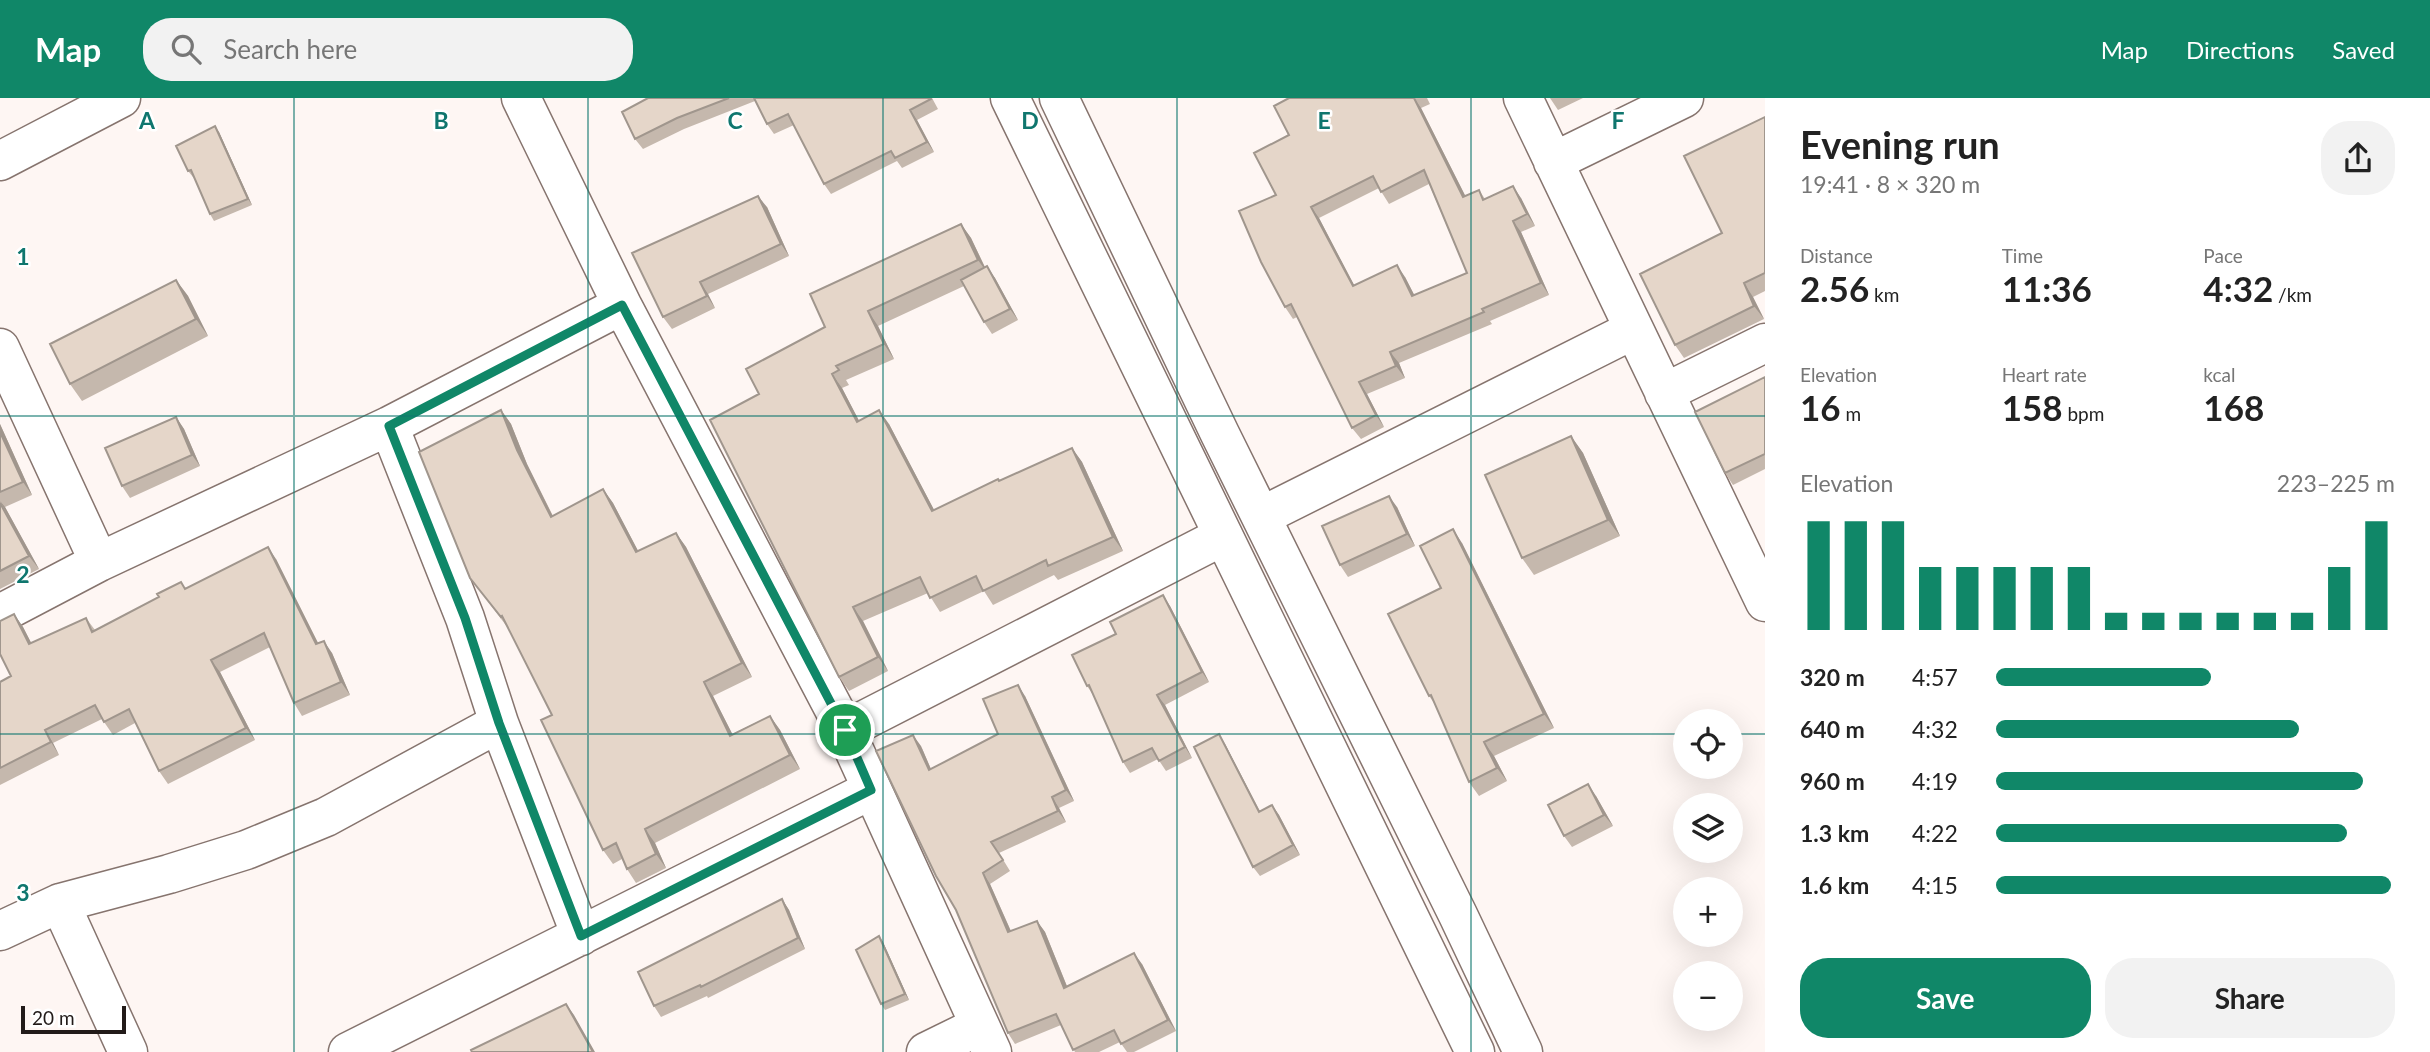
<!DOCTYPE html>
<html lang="en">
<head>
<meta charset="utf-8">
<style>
  :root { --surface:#fff; --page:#f2f2f2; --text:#222; --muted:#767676; --accent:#108768 }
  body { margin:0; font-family:Lato,sans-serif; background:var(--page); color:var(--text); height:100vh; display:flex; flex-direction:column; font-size:26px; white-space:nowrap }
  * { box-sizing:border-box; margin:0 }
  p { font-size:23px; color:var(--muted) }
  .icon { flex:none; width:38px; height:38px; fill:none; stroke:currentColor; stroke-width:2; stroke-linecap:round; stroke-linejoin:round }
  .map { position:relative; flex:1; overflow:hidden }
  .details { display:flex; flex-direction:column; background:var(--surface); width:665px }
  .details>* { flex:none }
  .fabs { position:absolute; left:1673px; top:611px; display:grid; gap:14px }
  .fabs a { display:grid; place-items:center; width:70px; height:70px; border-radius:50%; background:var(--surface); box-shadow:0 7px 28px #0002; font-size:35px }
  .scale { position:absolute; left:21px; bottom:18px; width:105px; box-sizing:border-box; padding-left:7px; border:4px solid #221b19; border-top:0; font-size:19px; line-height:24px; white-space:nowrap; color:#221b19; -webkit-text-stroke:5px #fff; paint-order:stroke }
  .pin { position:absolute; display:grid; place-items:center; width:60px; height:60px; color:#fff; margin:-30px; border:4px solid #fff; border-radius:50%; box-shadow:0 2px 7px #0007 }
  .round { display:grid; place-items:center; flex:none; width:74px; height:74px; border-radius:28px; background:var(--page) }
  .overview { display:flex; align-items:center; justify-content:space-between; height:119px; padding:0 35px }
  h1 { font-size:38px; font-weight:700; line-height:52px }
  .metrics { display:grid; grid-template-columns:repeat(3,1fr); gap:10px; height:119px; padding:7px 35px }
  .metrics div { display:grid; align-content:center }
  .metrics b { font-size:35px; font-weight:700 }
  .metrics small { font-size:19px; font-weight:400 }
  .metrics p { font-size:19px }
  .chart { height:196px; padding:14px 35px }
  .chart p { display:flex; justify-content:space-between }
  .chart svg { width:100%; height:126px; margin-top:7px; stroke:var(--accent); stroke-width:6 }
  .button { display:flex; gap:14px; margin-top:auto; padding:14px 35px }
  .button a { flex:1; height:80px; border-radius:28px; background:var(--accent); color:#fff; font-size:28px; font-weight:700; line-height:80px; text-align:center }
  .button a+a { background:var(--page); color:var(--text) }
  ul { padding:0 35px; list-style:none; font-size:23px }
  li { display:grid; grid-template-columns:112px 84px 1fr; align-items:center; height:52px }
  li i { height:18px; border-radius:9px; background:var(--accent) }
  header { display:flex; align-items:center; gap:42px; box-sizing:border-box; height:98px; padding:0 35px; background:var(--accent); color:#fff }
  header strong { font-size:33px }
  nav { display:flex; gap:38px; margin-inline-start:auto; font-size:24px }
  .search { width:490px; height:63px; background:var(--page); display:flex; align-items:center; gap:18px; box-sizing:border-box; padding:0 24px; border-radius:28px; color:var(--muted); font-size:26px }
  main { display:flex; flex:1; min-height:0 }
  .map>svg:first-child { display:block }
</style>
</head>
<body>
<header>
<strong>Map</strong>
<div class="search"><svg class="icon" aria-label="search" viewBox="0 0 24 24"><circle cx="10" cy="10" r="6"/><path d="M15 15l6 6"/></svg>Search here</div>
<nav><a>Map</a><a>Directions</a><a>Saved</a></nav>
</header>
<main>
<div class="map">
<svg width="1765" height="954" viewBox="0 0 1765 954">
  <rect width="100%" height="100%" fill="#fef6f3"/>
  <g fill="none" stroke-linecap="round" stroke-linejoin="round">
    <g stroke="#86746e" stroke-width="41">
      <path id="minor" d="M 521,0 L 622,207 L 845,632 L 992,954
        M 1523,0 L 1765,504
        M 0,63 L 121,0
        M 1553,64 L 1684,0
        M 0,250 L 99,464
        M 1664,295 L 1765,245
        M 389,328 L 465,520 L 499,625 L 581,838
        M 1262,418 L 1633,232
        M 0,516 L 99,464 L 389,328 L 622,207
        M 845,632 L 1223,438
        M 60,805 L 128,954
        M 0,833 L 60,805 L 169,776 L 246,752 L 326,719 L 499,625
        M 348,954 L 871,692
        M 926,954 L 979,928"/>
    </g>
    <g stroke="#86746e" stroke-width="41">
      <path id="major" d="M 1010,0 L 1475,954
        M 1059,0 L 1220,336 L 1458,817 L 1523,954"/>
    </g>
    <use href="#minor" stroke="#fff" stroke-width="38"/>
    <use href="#major" stroke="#fff" stroke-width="38"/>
  </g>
  <path fill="#c5b8ad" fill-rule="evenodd" d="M 648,0 L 932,0 L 938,11 L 917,22 L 934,54 L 902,70 L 897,63 L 831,96 L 824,86 L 794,27 L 774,36 L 767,26 L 755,3 L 684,31 L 643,51 L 635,41 Z
    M 1289,0 L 1427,0 L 1430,6 L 1421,10 L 1465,98 L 1479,92 L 1485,101 L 1521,100 L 1535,128 L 1521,134 L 1549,197 L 1490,223 L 1492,226 L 1399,265 L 1405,280 L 1367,296 L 1384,329 L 1361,341 L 1352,330 L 1297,219 L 1293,221 L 1285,209 L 1276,97 L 1289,37 ZM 1429,86 L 1467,175 L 1414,197 L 1405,179 L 1354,188 L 1319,120 L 1379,90 L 1389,106 Z
    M 1550,0 L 1583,0 L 1558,12 Z
    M 1765,19 L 1765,193 L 1753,199 L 1764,221 L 1684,260 L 1675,247 L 1722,135 Z
    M 219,34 L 252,107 L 214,123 L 210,116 L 194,78 L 193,79 L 188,73 Z
    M 767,109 L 789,158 L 708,196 L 715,210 L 672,231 L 663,219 Z
    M 961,126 L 971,140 L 985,169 L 995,180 L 1018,222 L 992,236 L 984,224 L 964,188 L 878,228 L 894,261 L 846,282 L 849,287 L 842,290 L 859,323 L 889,326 L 934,412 L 1072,350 L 1082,364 L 1123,453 L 1058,482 L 1054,477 L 993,507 L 984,493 L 940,514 L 928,495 L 863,523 L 888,573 L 849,593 L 839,579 L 759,296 L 825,229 Z
    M 176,182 L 188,198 L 208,238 L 82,303 L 70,286 Z
    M 1765,279 L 1765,371 L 1733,387 L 1725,375 Z
    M 501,312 L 511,326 L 527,366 L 553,418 L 603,391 L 613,405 L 638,453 L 676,435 L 686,449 L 752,579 L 713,598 L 732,636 L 770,618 L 780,632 L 800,671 L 655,745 L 666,770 L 636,785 L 627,771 L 622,761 L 613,766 L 603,752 L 552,617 L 508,530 L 470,480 Z
    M 176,319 L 184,331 L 200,368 L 130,400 L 122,388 Z
    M 0,326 L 32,397 L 5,409 L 39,471 L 0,491 Z
    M 1571,338 L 1583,355 L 1620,438 L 1534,477 L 1522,460 Z
    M 1397,409 L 1415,448 L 1348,479 L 1340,467 Z
    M 1462,445 L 1554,630 L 1494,658 L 1507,683 L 1479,698 L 1469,684 L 1435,606 L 1429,598 L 1441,490 Z
    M 276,461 L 318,545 L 332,555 L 350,597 L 302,618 L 294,605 L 270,549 L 220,574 L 255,642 L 168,686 L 159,673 L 135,625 L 113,637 L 102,621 L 53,645 L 59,657 L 0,687 L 0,584 L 11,578 L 14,516 L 23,529 L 31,545 L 86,520 L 95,532 L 186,490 Z
    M 1170,508 L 1209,584 L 1165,607 L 1192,660 L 1166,673 L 1158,661 L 1130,675 L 1123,664 L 1094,598 L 1087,588 L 1116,536 Z
    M 1025,598 L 1074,703 L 1059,710 L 1066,724 L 999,755 L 1010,773 L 990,786 L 1011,833 L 1037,823 L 1045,834 L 1067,888 L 1142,866 L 1176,933 L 1134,954 L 1127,954 L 1120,944 L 1099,954 L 1075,954 L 1061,927 L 1015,946 L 1008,935 L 921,648 L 931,671 L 998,636 Z
    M 1225,646 L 1260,713 L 1272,707 L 1279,717 L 1300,757 L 1260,778 L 1253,769 Z
    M 1596,698 L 1613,728 L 1572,749 L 1564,738 Z
    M 782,801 L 789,812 L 805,851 L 708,900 L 707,898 L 661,919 L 654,908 Z
    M 879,838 L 883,844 L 909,902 L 885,912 L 881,906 Z"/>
  <path fill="#a0968d" d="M 1414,0 L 1421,10 L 1472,111 L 1463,99 Z
    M 910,12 L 917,22 L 934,54 L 927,44 Z
    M 215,28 L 219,34 L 252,107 L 248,101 Z
    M 1513,88 L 1521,100 L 1535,128 L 1527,116 Z
    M 758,98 L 767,109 L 789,158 L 781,146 Z
    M 1311,109 L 1319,120 L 1361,200 L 1353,188 Z
    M 1513,123 L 1521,134 L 1549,197 L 1541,185 Z
    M 961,126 L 971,140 L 988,176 L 978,162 Z
    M 1397,167 L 1405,179 L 1421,210 L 1412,198 Z
    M 987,168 L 995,180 L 1018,222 L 1010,211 Z
    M 176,182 L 188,198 L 208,238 L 196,221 Z
    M 700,184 L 708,196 L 715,210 L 707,198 Z
    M 1744,185 L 1753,199 L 1764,221 L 1754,208 Z
    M 868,213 L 878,228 L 894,261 L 884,246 Z
    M 1390,254 L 1399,265 L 1405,280 L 1396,268 Z
    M 832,276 L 842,290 L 867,338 L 857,324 Z
    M 1359,284 L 1367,296 L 1384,329 L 1376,317 Z
    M 501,312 L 511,326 L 527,366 L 560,433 L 551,419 L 517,352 Z
    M 879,312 L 889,326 L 942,427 L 932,413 Z
    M 176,319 L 184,331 L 200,368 L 192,357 Z
    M 0,326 L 32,397 L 23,384 L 0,334 Z
    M 1571,338 L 1583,355 L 1620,438 L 1608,422 Z
    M 1072,350 L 1082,364 L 1123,453 L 1113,439 Z
    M 603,391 L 613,405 L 646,468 L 636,454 Z
    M 1389,398 L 1397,409 L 1415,448 L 1407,436 Z
    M 0,403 L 5,409 L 39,471 L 29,458 Z
    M 1453,431 L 1462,445 L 1554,630 L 1544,616 Z
    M 676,435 L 686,449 L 752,579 L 742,565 Z
    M 268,449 L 276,461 L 325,559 L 316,546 Z
    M 1163,497 L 1170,508 L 1209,584 L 1202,574 Z
    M 853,509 L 863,523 L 888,573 L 878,559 Z
    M 14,516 L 23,529 L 38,558 L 29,546 Z
    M 324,543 L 332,555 L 350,597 L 341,584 Z
    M 211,562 L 220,574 L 255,642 L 246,630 Z
    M 704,584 L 713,598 L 740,651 L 730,638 Z
    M 1018,587 L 1025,598 L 1074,703 L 1066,692 Z
    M 1157,597 L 1165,607 L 1192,660 L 1185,649 Z
    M 770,618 L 780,632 L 800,671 L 790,657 Z
    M 45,632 L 53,645 L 59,657 L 51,644 Z
    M 1219,636 L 1225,646 L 1265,724 L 1259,714 Z
    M 913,637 L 921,648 L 936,683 L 929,672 Z
    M 1484,644 L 1494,658 L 1507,683 L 1497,670 Z
    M 1588,686 L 1596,698 L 1613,728 L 1604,717 Z
    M 1052,699 L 1059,710 L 1066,724 L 1058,713 Z
    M 1272,707 L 1279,717 L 1300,757 L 1293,747 Z
    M 645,731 L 655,745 L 666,770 L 656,756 Z
    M 983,775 L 990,786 L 1016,845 L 1008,834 Z
    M 782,801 L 789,812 L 805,851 L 798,840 Z
    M 1037,823 L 1045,834 L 1072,901 L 1064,890 Z
    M 879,838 L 883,844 L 909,902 L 905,896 Z
    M 1134,855 L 1142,866 L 1176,933 L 1168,922 Z
    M 566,906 L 574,917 L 595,954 L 593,954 Z"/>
  <path fill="#e5d6c9" stroke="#a0968d" stroke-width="2" fill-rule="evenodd" d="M 648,0 L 729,0 L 677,20 L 635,41 L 622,14 Z
    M 754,0 L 930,0 L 931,1 L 910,12 L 927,44 L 895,60 L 891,53 L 824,86 L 788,16 L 767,26 Z
    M 1289,0 L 1414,0 L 1463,99 L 1479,92 L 1483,102 L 1513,88 L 1527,116 L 1513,123 L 1541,185 L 1482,211 L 1484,214 L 1390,254 L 1396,268 L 1359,284 L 1376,317 L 1352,330 L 1291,206 L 1285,209 L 1261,164 L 1239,113 L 1276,97 L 1254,55 L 1289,37 L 1274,8 ZM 1424,72 L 1467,175 L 1412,198 L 1397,167 L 1353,188 L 1311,109 L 1373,78 L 1381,94 Z
    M 1765,19 L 1765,175 L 1744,185 L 1754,208 L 1675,247 L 1640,176 L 1722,135 L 1684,58 Z
    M 215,28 L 248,101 L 210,116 L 191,72 L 188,73 L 176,48 Z
    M 758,98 L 781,146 L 700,184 L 707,198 L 663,219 L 632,155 Z
    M 961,126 L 978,162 L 868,213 L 884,246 L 836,268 L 839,272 L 832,276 L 857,324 L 879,312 L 932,413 L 998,381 L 999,383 L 1072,350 L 1113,439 L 1048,468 L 1046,462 L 983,493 L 976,478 L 930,500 L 920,479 L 853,509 L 878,559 L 839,579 L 710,322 L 759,296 L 746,271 L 825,229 L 810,196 Z
    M 987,168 L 1010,211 L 984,224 L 961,182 Z
    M 176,182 L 196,221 L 70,286 L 50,246 Z
    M 1765,279 L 1765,356 L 1725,375 L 1695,314 Z
    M 501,312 L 517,352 L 551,419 L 603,391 L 636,454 L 676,435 L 742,565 L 704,584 L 730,638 L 770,618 L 790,657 L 645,731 L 656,756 L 627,771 L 616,745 L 603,752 L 541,622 L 552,617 L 502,518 L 501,519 L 470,480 L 419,354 Z
    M 176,319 L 192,357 L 122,388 L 105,350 Z
    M 0,334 L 23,384 L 0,394 Z
    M 1571,338 L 1608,422 L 1522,460 L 1485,377 Z
    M 1389,398 L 1407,436 L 1340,467 L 1322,428 Z
    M 0,405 L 29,458 L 0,473 Z
    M 1453,431 L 1544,616 L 1484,644 L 1497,670 L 1469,684 L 1431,597 L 1429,598 L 1388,516 L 1441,490 L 1420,448 Z
    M 268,449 L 316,546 L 324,543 L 341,584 L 294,605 L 264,535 L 211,562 L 246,630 L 159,673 L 129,611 L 104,624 L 95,607 L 45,632 L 51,644 L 0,670 L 0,584 L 11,578 L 0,556 L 0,523 L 14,516 L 29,546 L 86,520 L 92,534 L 159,499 L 157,496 L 181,484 L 185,491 Z
    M 1163,497 L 1202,574 L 1157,597 L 1185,649 L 1159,663 L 1152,650 L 1123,664 L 1089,587 L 1087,588 L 1072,557 L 1116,536 L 1110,524 Z
    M 1018,587 L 1066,692 L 1052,699 L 1058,713 L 991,744 L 1003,762 L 983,775 L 1008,834 L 1037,823 L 1064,890 L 1134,855 L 1168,922 L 1121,946 L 1114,932 L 1073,952 L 1056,916 L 1008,935 L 956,812 L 936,778 L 876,653 L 913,637 L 929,672 L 998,636 L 983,601 Z
    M 1219,636 L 1259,714 L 1272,707 L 1293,747 L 1253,769 L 1194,649 Z
    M 1588,686 L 1604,717 L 1564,738 L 1548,707 Z
    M 782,801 L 798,840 L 701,889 L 700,887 L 654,908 L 638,874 Z
    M 879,838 L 905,896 L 881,906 L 856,852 Z
    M 566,906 L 593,954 L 472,954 L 471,952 Z"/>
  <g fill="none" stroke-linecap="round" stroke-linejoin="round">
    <g stroke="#fff" stroke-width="14">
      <path id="route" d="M 622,207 L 845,632 L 871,692 L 581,838 L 499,625 L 465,520 L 389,328 Z"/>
    </g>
    <use href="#route" stroke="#108768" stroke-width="9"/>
  </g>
  <path fill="none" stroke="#0f766e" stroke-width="2" stroke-opacity="0.55" d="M 294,0 L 294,954M 588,0 L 588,954M 883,0 L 883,954M 1177,0 L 1177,954M 1471,0 L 1471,954M 0,318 L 1765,318M 0,636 L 1685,636M 1731,636 L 1765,636"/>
  <g font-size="23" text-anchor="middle" font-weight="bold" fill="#0f766e" stroke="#fff" stroke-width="5" stroke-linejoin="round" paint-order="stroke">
    <text x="147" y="31">A</text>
    <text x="441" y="31">B</text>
    <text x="735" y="31">C</text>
    <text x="1030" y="31">D</text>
    <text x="1324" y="31">E</text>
    <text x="1618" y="31">F</text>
    <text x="23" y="167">1</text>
    <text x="23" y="485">2</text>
    <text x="23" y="803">3</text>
  </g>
</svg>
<div class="fabs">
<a><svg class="icon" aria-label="locate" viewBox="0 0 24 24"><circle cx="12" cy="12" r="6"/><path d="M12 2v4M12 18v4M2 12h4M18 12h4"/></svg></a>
<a><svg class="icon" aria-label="layers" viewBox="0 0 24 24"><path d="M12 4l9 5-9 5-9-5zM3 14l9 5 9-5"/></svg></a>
<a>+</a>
<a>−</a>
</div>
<div class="scale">20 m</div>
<div class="pin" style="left:845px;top:632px;background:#1e9e55"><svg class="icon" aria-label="arrive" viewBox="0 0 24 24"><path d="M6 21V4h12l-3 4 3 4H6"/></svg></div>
</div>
<section class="details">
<div class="overview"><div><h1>Evening run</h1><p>19:41 · 8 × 320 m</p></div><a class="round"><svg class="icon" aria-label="share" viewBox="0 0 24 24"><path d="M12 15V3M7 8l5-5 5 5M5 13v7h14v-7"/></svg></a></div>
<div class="metrics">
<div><p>Distance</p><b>2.56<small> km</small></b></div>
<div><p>Time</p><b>11:36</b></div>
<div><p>Pace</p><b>4:32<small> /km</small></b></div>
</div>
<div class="metrics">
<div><p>Elevation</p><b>16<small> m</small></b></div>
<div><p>Heart rate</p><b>158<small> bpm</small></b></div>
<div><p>kcal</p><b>168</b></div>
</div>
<div class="chart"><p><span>Elevation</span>223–225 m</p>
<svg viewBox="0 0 160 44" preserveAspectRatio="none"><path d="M5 44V6M15 44V6M25 44V6M35 44V22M45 44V22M55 44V22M65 44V22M75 44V22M85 44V38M95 44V38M105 44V38M115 44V38M125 44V38M135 44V38M145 44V22M155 44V6"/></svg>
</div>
<ul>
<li><b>320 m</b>4:57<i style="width:54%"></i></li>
<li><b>640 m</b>4:32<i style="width:76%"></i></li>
<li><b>960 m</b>4:19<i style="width:92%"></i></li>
<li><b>1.3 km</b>4:22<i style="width:88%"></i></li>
<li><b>1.6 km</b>4:15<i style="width:99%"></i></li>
</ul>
<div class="button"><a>Save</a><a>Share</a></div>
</section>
</main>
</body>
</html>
